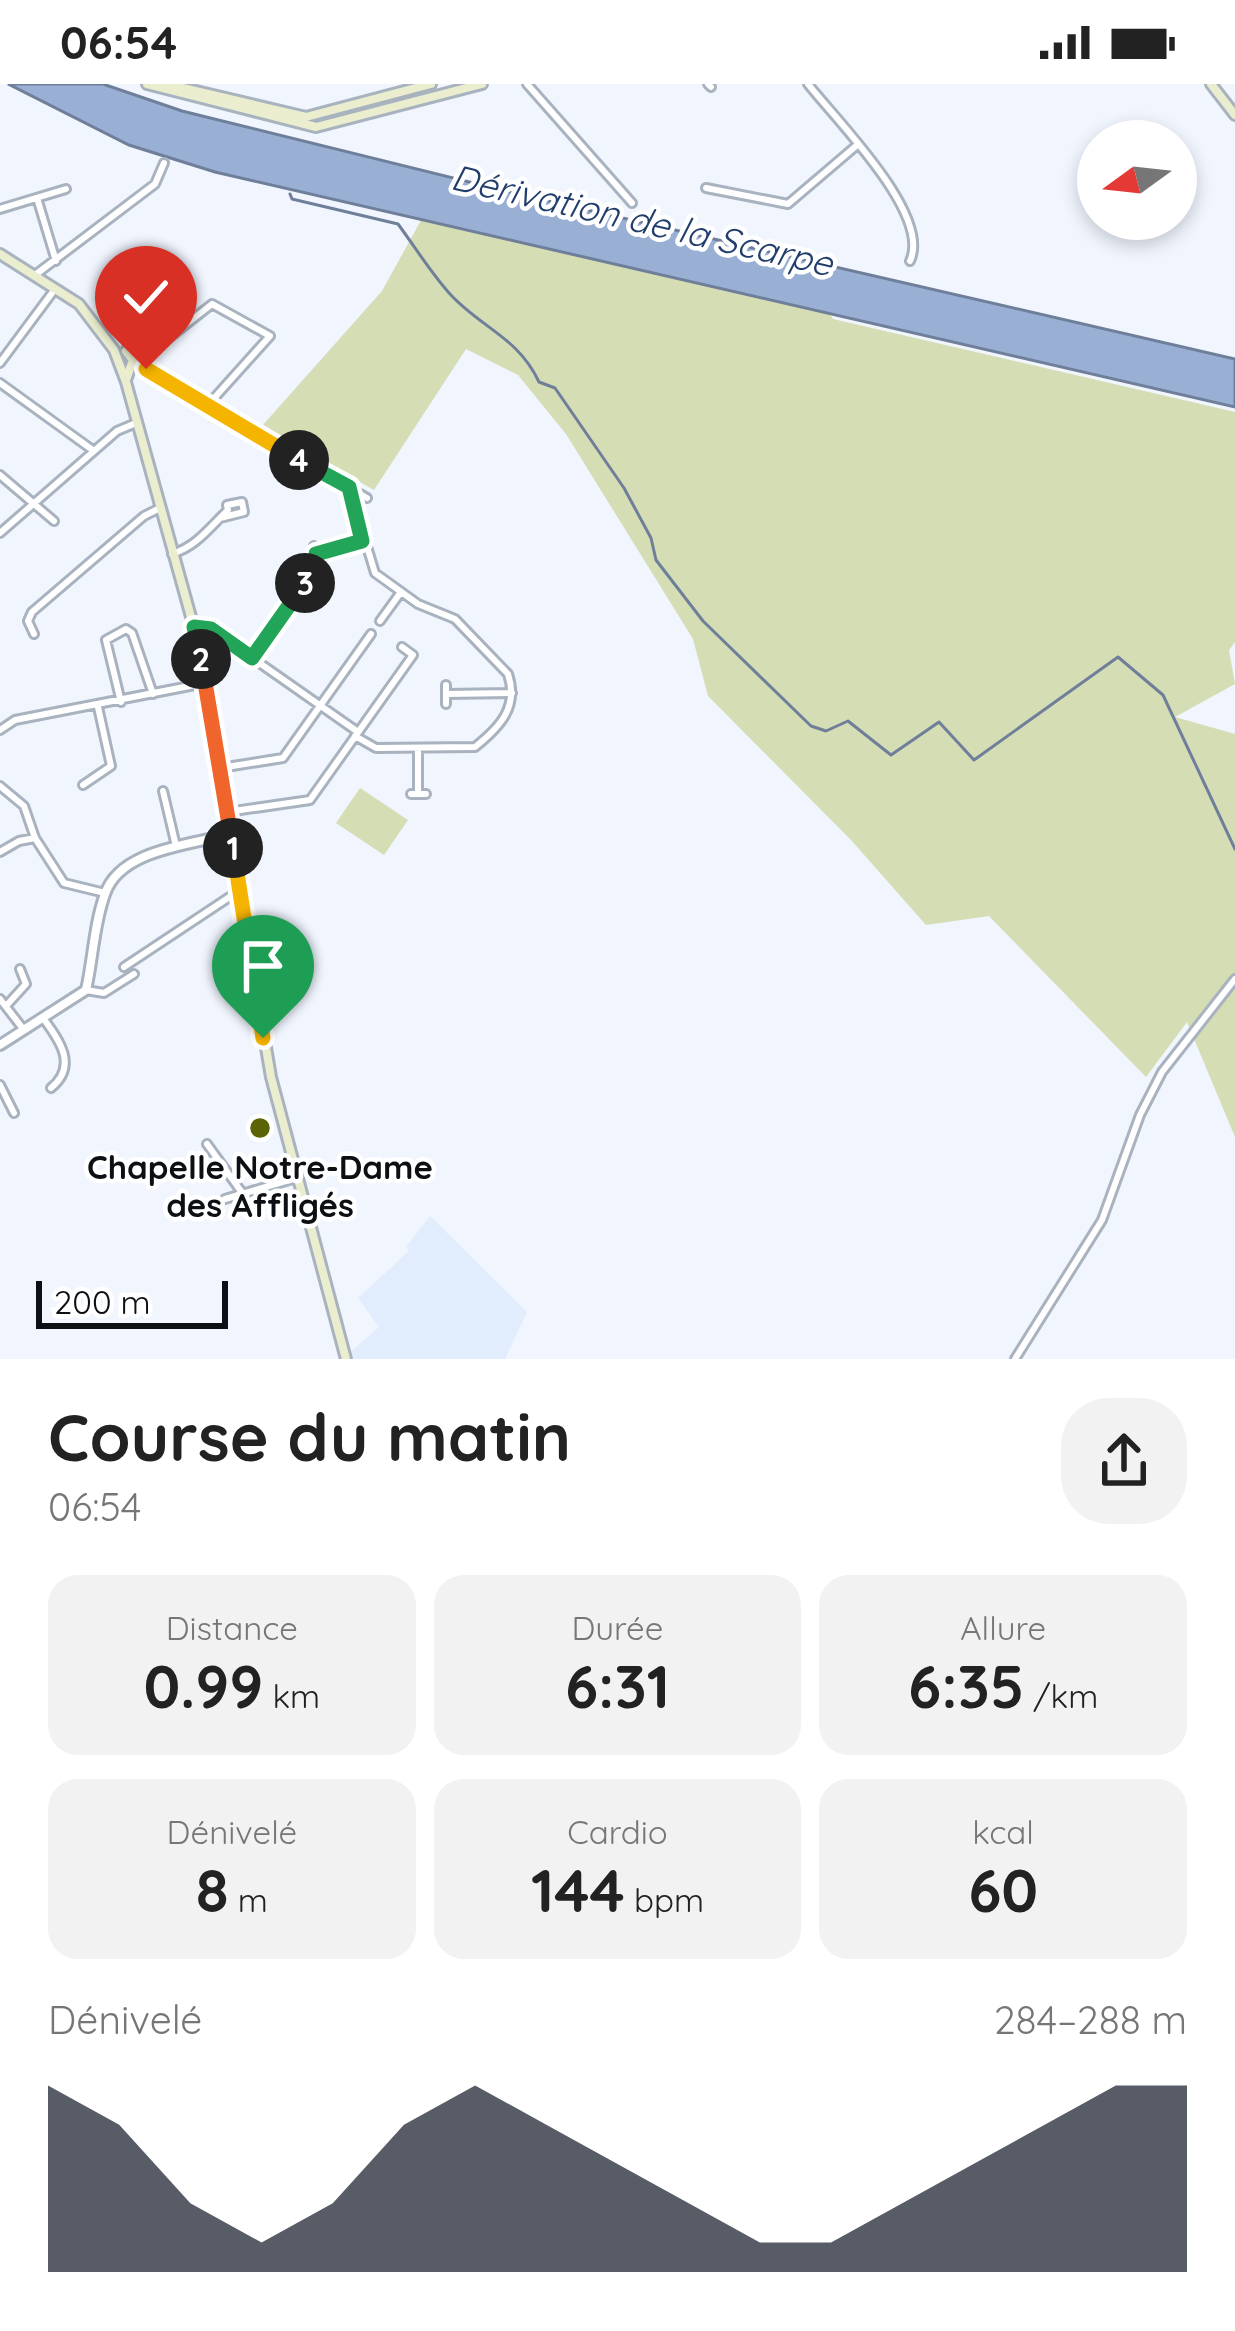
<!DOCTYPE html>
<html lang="fr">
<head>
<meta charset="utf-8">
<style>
  :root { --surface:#fff; --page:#f2f2f2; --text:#222; --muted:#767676; --accent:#111827 }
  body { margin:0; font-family:Quicksand,sans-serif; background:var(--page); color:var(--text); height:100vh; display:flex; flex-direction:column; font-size:45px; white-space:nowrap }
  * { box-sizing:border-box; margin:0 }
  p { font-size:39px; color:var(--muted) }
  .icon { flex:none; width:66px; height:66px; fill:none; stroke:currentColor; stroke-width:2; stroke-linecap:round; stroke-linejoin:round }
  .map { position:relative; height:1275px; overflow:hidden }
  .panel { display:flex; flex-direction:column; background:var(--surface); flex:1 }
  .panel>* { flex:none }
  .needle { width:78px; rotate:255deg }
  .controls { position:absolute; left:1077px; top:36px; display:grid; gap:24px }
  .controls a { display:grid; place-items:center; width:120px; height:120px; border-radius:50%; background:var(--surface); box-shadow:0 6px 18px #0003; font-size:60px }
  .scale { position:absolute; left:36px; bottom:30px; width:192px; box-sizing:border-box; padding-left:12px; border:6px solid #0c0f13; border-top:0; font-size:33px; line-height:42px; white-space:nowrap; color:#0c0f13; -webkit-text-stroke:9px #fff; paint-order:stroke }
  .pin { position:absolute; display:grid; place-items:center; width:102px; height:102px; color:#fff; margin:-123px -51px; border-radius:50% 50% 50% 0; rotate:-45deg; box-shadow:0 0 12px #0007 }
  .pin .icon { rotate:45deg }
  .km { position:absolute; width:60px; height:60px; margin:-30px; border-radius:50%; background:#222; color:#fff; font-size:33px; line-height:60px; text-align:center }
  .round { display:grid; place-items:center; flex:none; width:126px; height:126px; border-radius:48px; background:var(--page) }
  .overview { display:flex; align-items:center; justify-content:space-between; height:204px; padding:0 48px }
  h1 { font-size:66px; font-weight:800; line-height:90px }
  .metrics { display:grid; grid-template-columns:repeat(3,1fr); gap:18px; height:204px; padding:12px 48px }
  .metrics div { display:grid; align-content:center; border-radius:30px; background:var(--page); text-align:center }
  .metrics b { font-size:60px; font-weight:800 }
  .metrics small { font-size:33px; font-weight:400 }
  .metrics p { font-size:33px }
  .chart { height:336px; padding:24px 48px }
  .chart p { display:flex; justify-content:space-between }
  .chart svg { width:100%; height:216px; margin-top:12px; fill:var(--accent); opacity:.7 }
  .status { display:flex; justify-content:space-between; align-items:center; height:84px; padding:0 60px; background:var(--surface); direction:ltr }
  .status svg { height:33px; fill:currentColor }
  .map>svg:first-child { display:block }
</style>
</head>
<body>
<div class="status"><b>06:54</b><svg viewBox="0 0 49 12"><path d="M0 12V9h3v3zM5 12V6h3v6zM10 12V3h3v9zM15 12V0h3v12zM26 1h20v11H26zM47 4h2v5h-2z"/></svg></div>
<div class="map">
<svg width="1235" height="1275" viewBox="0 0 1235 1275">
  <rect width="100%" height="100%" fill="#f0f5fe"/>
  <path fill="#e1ecfd" d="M 430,1132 L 527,1228 L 505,1275 L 354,1275 L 351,1268 L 379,1243 L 358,1214 L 409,1167 L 406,1163 Z"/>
  <path fill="#d5ddb4" d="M 441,100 L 801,185 L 833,235 L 1235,328 L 1235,558 L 1229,566 L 1235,600 L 1175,633 L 1235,650 L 1235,1053 L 1187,938 L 1146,993 L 989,832 L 926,841 L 851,756 L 708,612 L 693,555 L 566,350 L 518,291 L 466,265 L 374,406 L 262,342 L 382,207 Z
    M 360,704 L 408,736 L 384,771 L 336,739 Z"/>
  <path fill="#99afd4" stroke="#6f7f9a" stroke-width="3" d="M 8,0 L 103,0 L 182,27 L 514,109 L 1235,275 L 1235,323 L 215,88 L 129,61 Z"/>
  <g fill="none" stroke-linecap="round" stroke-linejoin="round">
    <path stroke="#6f7f9a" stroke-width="3" d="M 290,110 L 292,115 L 398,140 C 415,163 431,189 450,210 C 481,244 518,253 539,298 L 555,304 L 624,404 L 651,454 L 656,476 L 703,537 L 811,642 L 826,647 L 848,637 L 891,671 L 939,638 L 974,676 L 1118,573 L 1163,611 L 1235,765"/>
    <g stroke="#a9b2bf" stroke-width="12">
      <path id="minor" d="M 527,0 L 632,119
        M 708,0 L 711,3
        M 808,0 C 837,37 932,131 910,177
        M 706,104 L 788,120 L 856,62
        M 37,114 L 56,177
        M 0,125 L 66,105
        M 35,191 L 155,100 L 164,79
        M 152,267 L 212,220 L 270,252 L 208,321
        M 132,277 L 367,414
        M 0,279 L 55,205
        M 0,299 L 94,367
        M 0,391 L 54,437
        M 349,403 L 375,489 L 418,520 L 455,535 L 508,590 C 519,623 500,643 475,663 L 376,664 L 355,652
        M 0,449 L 117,347 L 136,339
        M 172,470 C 197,462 209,444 228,426 L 227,421 L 242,418 L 244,428 L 220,434
        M 317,470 L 362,457
        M 380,537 L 401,508
        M 194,543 L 211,545 L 358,648
        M 34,550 L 28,537 L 32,528 L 144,432 L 158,425
        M 252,574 L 315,485 L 314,462
        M 446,610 L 512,609
        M 121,618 L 106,556 L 126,545 L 132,549 L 153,610
        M 446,620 L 446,601
        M 0,646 L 15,636 L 205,599
        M 418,664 L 418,710
        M 220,684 L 283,674 L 371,550
        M 83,701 L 111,682 L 98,623
        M 0,702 L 24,722 L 35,754 L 64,799 L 105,809
        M 163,707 L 176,762
        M 411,710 L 426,710
        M 227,728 L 310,716 L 413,571 L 402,563
        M 0,768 L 19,757 L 35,754
        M 124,883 L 240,806
        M 86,906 L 104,909 L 134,890
        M 0,915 L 24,946
        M 6,922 L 26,900 L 20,885
        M 43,934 C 60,957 78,982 51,1004
        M 0,1001 L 14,1029
        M 207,1060 L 243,1110
        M 225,1115 L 296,1094
        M 1015,1275 L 1102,1136 L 1140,1031 L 1162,988 L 1235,895"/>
    </g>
    <g stroke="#a9b2bf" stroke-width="14">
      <path id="tertiary" d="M 0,961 L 86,906 C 93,875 94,840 105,810 C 120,765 191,761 230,750"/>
    </g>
    <g stroke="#a9b2bf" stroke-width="14">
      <path id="secondary" d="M 147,0 L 316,43 L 482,0
        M 166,0 L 306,33 L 431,0
        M 1211,0 L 1235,31
        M 0,170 L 79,220 L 114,266 L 126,298 L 196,551 L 271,993 L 346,1275
        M 126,296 L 133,276 L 126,267"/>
    </g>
    <use href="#minor" stroke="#fff" stroke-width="6"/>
    <use href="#tertiary" stroke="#fff" stroke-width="8"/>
    <use href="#secondary" stroke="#eaeecf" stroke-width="8"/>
  </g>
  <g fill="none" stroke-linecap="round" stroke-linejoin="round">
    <g stroke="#fff" stroke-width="24">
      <path id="split-1" d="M 233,764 L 263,954"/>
    </g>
    <g stroke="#fff" stroke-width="24">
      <path id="split-2" d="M 201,575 L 233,764"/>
    </g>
    <g stroke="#fff" stroke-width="24">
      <path id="split-3" d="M 201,575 L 194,543 L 211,545 L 252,574 L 305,499"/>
    </g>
    <g stroke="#fff" stroke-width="24">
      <path id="split-4" d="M 299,376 L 349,403 L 362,457 L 316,470 L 316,482 L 305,499"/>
    </g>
    <g stroke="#fff" stroke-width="24">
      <path id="split-5" d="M 146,285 L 299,376"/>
    </g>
    <use href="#split-1" stroke="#f5b400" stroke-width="15"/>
    <use href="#split-2" stroke="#f0652b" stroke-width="15"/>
    <use href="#split-3" stroke="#22a559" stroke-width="15"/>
    <use href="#split-4" stroke="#22a559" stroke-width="15"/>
    <use href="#split-5" stroke="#f5b400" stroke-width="15"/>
  </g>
  <circle fill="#5a6404" stroke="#fff" stroke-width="4.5" cx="260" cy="1044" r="12"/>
  <g text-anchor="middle" stroke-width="9" stroke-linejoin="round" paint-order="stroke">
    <g font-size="33" font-weight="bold" fill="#0c0f13" stroke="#fff">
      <text x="260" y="1095">Chapelle Notre-Dame<tspan x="260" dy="38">des Affligés</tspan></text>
    </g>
    <g font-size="36" font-style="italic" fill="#223e6d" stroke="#fff">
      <text transform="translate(642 136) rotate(13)" y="13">Dérivation de la Scarpe</text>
    </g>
  </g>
</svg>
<div class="controls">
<a><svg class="needle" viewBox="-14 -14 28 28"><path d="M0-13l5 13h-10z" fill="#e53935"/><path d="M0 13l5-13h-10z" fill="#767676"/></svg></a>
</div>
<div class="scale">200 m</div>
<div class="pin" style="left:263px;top:954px;background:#1e9e55"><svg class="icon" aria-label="arrive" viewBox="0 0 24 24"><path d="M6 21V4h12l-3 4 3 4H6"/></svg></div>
<div class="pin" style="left:146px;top:285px;background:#d93025"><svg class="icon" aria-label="check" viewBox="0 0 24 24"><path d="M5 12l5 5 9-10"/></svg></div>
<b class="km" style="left:233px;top:764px">1</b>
<b class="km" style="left:201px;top:575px">2</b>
<b class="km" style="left:305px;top:499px">3</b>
<b class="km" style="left:299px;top:376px">4</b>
</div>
<section class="panel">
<div class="overview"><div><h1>Course du matin</h1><p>06:54</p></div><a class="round"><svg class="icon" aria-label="share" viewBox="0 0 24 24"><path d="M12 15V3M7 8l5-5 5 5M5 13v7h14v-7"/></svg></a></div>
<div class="metrics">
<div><p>Distance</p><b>0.99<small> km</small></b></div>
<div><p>Durée</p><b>6:31</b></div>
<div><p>Allure</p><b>6:35<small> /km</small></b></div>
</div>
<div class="metrics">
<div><p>Dénivelé</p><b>8<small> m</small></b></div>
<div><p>Cardio</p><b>144<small> bpm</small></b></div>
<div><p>kcal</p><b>60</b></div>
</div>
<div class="chart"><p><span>Dénivelé</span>284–288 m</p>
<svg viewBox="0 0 160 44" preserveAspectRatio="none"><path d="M0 44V6L10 14L20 30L30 38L40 30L50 14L60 6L70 14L80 22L90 30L100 38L110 38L120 30L130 22L140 14L150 6L160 6V44z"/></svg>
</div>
</section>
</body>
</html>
